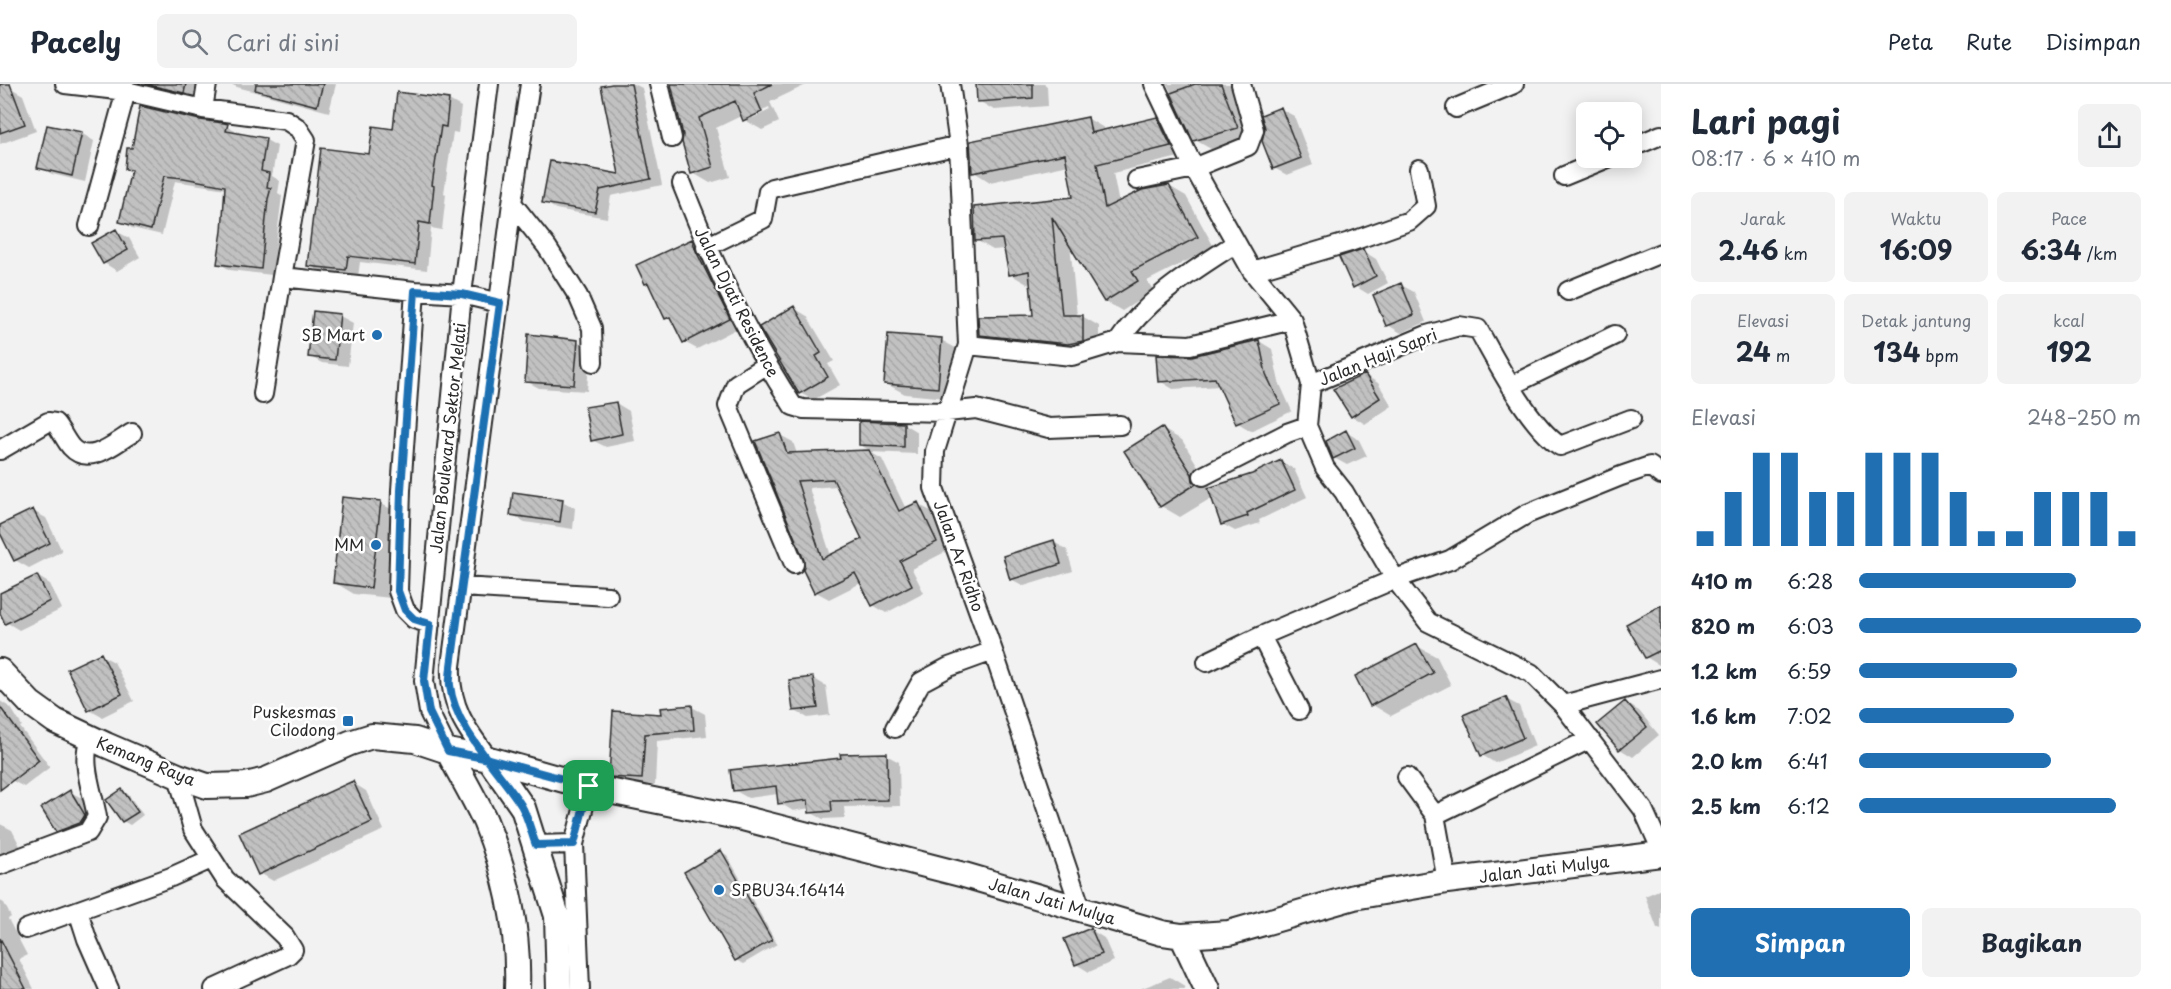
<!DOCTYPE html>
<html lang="id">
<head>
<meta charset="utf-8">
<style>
  :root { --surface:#fff; --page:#f2f2f3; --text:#1f2937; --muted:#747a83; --line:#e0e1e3; --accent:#1f6fb2 }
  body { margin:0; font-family:"Playpen Sans",sans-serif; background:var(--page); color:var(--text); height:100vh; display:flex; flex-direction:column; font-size:22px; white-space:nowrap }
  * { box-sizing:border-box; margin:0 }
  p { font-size:20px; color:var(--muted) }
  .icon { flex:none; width:33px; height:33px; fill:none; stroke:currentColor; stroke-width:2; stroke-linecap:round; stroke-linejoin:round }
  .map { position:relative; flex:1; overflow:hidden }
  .panel { display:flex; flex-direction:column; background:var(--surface); width:510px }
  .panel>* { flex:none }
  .controls { position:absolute; left:1576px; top:18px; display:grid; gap:12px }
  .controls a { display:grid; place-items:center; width:66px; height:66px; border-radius:9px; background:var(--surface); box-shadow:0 3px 15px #0003; font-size:30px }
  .pin { position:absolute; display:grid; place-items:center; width:51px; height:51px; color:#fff; margin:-26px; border-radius:12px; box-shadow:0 3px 9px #0006 }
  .round { display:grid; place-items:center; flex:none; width:63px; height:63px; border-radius:9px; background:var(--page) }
  .overview { display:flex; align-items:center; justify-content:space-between; height:102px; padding:0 30px }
  h1 { font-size:33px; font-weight:700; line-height:45px }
  .metrics { display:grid; grid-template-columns:repeat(3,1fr); gap:9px; height:102px; padding:6px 30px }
  .metrics div { display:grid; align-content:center; border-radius:9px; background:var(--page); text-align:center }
  .metrics b { font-size:26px; font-weight:700 }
  .metrics small { font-size:16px; font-weight:400 }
  .metrics p { font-size:16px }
  .chart { height:168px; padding:12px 30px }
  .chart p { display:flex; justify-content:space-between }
  .chart svg { width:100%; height:108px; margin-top:6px; stroke:var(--accent); stroke-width:6 }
  .cta { display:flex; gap:12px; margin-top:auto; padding:12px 30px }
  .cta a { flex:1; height:69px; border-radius:9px; background:var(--accent); color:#fff; font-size:24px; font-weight:700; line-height:69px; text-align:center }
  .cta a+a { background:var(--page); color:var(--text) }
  ul { padding:0 30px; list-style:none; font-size:20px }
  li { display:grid; grid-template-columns:96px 72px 1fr; align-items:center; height:45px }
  li i { height:15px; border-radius:8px; background:var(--accent) }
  header { display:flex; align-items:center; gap:36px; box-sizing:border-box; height:84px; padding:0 30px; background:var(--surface); border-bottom:2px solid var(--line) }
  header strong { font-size:28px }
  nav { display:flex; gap:33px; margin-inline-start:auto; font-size:21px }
  .search { width:420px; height:54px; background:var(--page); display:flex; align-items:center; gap:15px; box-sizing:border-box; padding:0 21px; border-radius:9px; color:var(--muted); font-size:22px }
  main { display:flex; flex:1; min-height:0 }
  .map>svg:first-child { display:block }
</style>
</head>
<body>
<header>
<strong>Pacely</strong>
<div class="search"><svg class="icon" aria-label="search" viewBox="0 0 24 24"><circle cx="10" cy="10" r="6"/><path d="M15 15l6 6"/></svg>Cari di sini</div>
<nav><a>Peta</a><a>Rute</a><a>Disimpan</a></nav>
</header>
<main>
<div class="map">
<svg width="1661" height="905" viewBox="0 0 1661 905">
  <defs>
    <pattern id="building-back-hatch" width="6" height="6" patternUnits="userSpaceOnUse" patternTransform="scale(1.5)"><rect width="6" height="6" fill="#c1c1c1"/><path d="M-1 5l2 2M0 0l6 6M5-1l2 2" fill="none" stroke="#a6a6a6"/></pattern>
  </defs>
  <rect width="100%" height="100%" fill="#f2f2f2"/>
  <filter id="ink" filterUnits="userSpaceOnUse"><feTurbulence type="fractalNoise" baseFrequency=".0167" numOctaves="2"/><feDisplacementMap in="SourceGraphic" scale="12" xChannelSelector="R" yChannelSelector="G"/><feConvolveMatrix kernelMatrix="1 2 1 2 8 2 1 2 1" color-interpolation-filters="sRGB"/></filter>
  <g filter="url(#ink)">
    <path fill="#0003" fill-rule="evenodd" d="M 150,0 L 198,0 L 194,14 L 160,6 Z
      M 231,0 L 336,0 L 329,28 L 237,3 Z
      M 620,0 L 634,0 L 642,4 L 662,101 L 611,112 L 607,134 L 556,125 L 544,118 L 621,91 Z
      M 672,0 L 808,0 L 770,18 L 779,38 L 762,46 L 745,36 L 743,31 L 716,44 L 730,93 L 710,99 L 693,89 ZM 769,23 L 770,26 L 753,34 L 753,30 Z
      M 977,0 L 1044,0 L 1047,2 L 1048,22 L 994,26 L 979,17 Z
      M 1167,0 L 1230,0 L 1234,2 L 1253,53 L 1211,65 L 1195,56 Z
      M 11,4 L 23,11 L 36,47 L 0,60 L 0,8 Z
      M 399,10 L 449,16 L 461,23 L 458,49 L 453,48 L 444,109 L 446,110 L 442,146 L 431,144 L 427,186 L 360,178 L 358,193 L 321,188 L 309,181 L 371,72 L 394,46 Z
      M 1281,25 L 1294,32 L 1313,81 L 1287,91 L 1274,84 Z
      M 1087,34 L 1104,44 L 1105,47 L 1157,34 L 1173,44 L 1187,71 L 1113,89 L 1119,120 L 1169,102 L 1186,112 L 1214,163 L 1147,197 L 1154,207 L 1122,227 L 1105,217 L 1070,159 L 1077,232 L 1082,232 L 1099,242 L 1099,266 L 997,260 L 980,250 L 1035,233 L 1031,199 L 1027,200 L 1010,190 L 1005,165 L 993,166 L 976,156 L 1075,115 L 1069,81 L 990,98 L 974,88 Z
      M 200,37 L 227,42 L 239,48 L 238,51 L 266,56 L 277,62 L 272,92 L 280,97 L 278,109 L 282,112 L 272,191 L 230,186 L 219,179 L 226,105 L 175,97 L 162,151 L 132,144 L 121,137 L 132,88 L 127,85 Z
      M 81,49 L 94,57 L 85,98 L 52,90 L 39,83 Z
      M 116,147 L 129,154 L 140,173 L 117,187 L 104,179 Z
      M 692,156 L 705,164 L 742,242 L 697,265 L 684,258 L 674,238 L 666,234 L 651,202 L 646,199 Z
      M 1363,167 L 1376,175 L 1388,199 L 1368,210 L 1355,202 Z
      M 1401,201 L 1414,208 L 1426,238 L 1401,249 L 1388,241 Z
      M 794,224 L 807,232 L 834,277 L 828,280 L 840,301 L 813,316 L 800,309 Z
      M 314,228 L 340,232 L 353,239 L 348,282 L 322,279 L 309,272 Z
      M 941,256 L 961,267 L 957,315 L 905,310 L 885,299 Z
      M 577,257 L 590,265 L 587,307 L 539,304 L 526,297 Z
      M 1259,257 L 1272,265 L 1279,298 L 1292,327 L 1251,347 L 1238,339 L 1220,302 L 1173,305 L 1160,297 L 1190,274 Z
      M 1365,291 L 1378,299 L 1392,322 L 1365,340 L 1352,332 Z
      M 616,319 L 629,327 L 635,357 L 606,363 L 592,356 Z
      M 861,339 L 904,340 L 917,348 L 917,370 L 870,368 L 882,375 L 906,425 L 917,420 L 931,427 L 949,466 L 912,485 L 924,509 L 886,529 L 873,521 L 861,499 L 829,515 L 816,508 L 806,475 L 780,351 L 793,358 L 797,370 L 871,367 L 860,361 ZM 838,402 L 864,456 L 831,472 L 809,404 Z
      M 1162,345 L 1182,356 L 1212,405 L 1252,391 L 1281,378 L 1294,385 L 1307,413 L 1259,436 L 1260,439 L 1235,447 L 1222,440 L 1213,413 L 1180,433 L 1161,422 Z
      M 1346,348 L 1359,356 L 1367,372 L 1347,381 L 1334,374 Z
      M 562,417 L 575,424 L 573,445 L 525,438 L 512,431 Z
      M 380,419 L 400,430 L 391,514 L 354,510 L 334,498 Z
      M 33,427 L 46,434 L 62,467 L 29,484 L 15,476 L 0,443 Z
      M 1054,458 L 1067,466 L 1073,487 L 1024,502 L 1011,495 Z
      M 37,492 L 50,500 L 62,525 L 19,546 L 6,538 L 0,526 L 0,511 Z
      M 1661,527 L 1661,580 L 1659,581 L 1646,573 Z
      M 1417,562 L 1437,573 L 1451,601 L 1391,632 L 1371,620 Z
      M 101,571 L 114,578 L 134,617 L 102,633 L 89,626 Z
      M 813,594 L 826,602 L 830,631 L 808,634 L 795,627 Z
      M 1506,615 L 1519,622 L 1535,662 L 1495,679 L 1482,671 Z
      M 0,617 L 11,624 L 22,642 L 20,643 L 50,683 L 24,703 L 0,690 Z
      M 1626,619 L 1639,627 L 1659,651 L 1633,673 L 1620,665 Z
      M 692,623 L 705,630 L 707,652 L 657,657 L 655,701 L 624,699 L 611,692 L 614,629 L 663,632 Z
      M 886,671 L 899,678 L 900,722 L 844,723 L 845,734 L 823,735 L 810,728 L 810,724 L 793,727 L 780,719 L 778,710 L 748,714 L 734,706 Z
      M 353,699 L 366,707 L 384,746 L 273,797 L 260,789 Z
      M 122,707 L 128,710 L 143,731 L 130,741 L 123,737 L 109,716 Z
      M 70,708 L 84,715 L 98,739 L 70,755 L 57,747 Z
      M 0,740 L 12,746 L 23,768 L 0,780 Z
      M 721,768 L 727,771 L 777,860 L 743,880 L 736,876 L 686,788 Z
      M 1661,805 L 1661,846 L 1657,844 L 1645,812 Z
      M 0,817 L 4,819 L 11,833 L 8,835 L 27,871 L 19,875 L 34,905 L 0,905 Z
      M 1091,846 L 1104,854 L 1114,877 L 1089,888 L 1076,880 Z
      M 1170,893 L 1183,901 L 1185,905 L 1140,905 Z"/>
    <path fill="url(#building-back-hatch)" stroke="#2b2b2b" stroke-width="1.5" fill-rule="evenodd" d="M 0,0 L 10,0 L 25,40 L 0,49 Z
      M 145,0 L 186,0 L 184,9 Z
      M 256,0 L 323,0 L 317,22 L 255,6 Z
      M 612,0 L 631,0 L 651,95 L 600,106 L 595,128 L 542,119 L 550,77 L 619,90 L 601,2 Z
      M 671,0 L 772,0 L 754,9 L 762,28 L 743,37 L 735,17 L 699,34 L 713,83 L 691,90 L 682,58 L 683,51 Z
      M 976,0 L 1033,0 L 1033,14 L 977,18 Z
      M 1195,0 L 1221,0 L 1238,44 L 1193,57 L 1171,9 Z
      M 397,8 L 449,15 L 446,43 L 441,42 L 432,101 L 434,102 L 430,140 L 419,138 L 415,180 L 348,172 L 346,186 L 307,182 L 321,64 L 369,70 L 373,42 L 393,45 Z
      M 140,22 L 200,36 L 224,39 L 228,40 L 226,47 L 266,54 L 261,87 L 269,89 L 267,103 L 271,104 L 268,115 L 261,185 L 217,180 L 222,147 L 225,102 L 184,94 L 164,92 L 151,146 L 119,138 L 131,86 L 125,85 L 127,64 L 132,64 Z
      M 1281,23 L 1301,74 L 1273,85 L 1262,57 L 1265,44 L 1261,31 Z
      M 1088,33 L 1091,49 L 1157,33 L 1171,62 L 1097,80 L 1105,124 L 1142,106 L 1169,101 L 1198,153 L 1132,187 L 1138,197 L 1104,218 L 1052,133 L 1062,231 L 1083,231 L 1083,257 L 1068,260 L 979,251 L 978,232 L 1033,231 L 1029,187 L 1009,191 L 1002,155 L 975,157 L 974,123 L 1073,113 L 1065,70 L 972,89 L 970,57 Z
      M 47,41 L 82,48 L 72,92 L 37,84 Z
      M 116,145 L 128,166 L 103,180 L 91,159 Z
      M 692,155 L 696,167 L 730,235 L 683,259 L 670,233 L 665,235 L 648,199 L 645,200 L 636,181 Z
      M 1363,165 L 1376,192 L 1353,204 L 1339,173 Z
      M 1401,199 L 1414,231 L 1386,242 L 1373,211 Z
      M 794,222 L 821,269 L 816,272 L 828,293 L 799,310 L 759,243 Z
      M 313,227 L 340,230 L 335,276 L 308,273 Z
      M 528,250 L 578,256 L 574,301 L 525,298 Z
      M 888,250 L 942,254 L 938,304 L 884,300 Z
      M 1259,256 L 1266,290 L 1280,320 L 1236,340 L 1215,294 L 1158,298 L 1156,271 L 1192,272 Z
      M 1365,290 L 1380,314 L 1351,333 L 1333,305 Z
      M 616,318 L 622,350 L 591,357 L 585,323 Z
      M 859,337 L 904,339 L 904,363 L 859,361 Z
      M 1162,343 L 1192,390 L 1193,397 L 1196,400 L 1160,423 L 1124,367 Z
      M 1346,346 L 1355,364 L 1333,375 L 1326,357 Z
      M 780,349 L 787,369 L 869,366 L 899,427 L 918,418 L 937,458 L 900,477 L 912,501 L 872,522 L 855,489 L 814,509 L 803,486 L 804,476 L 755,357 ZM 833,395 L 862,455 L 822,475 L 797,397 Z
      M 1281,376 L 1295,406 L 1247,429 L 1248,432 L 1221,441 L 1208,404 L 1252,390 Z
      M 513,408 L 563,415 L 560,438 L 510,431 Z
      M 342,413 L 381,417 L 371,504 L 333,499 Z
      M 33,425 L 50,459 L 14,477 L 0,449 L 0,441 Z
      M 1054,456 L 1061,480 L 1010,496 L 1003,472 Z
      M 37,491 L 50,517 L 5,540 L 0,529 L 0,509 Z
      M 1661,521 L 1661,566 L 1645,574 L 1626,540 Z
      M 1417,560 L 1433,589 L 1370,622 L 1355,592 Z
      M 101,569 L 122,610 L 88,627 L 67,585 Z
      M 813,593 L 818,624 L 793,627 L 789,596 Z
      M 1506,613 L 1523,654 L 1481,672 L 1463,631 Z
      M 1625,617 L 1647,643 L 1619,666 L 1597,640 Z
      M 692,621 L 694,646 L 645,650 L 642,695 L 609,693 L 613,627 L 661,630 L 660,624 Z
      M 0,623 L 39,676 L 0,706 Z
      M 887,669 L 888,716 L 831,717 L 832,727 L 809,729 L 808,716 L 778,720 L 776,702 L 733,707 L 730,686 L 841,674 L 840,670 Z
      M 353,697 L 372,738 L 258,791 L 239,749 Z
      M 122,705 L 138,728 L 122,738 L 106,716 Z
      M 70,706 L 85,731 L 80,739 L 56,748 L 41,724 Z
      M 721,766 L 772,856 L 735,877 L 684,788 Z
      M 1091,844 L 1102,870 L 1075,881 L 1064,855 Z
      M 0,854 L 26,905 L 0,905 Z"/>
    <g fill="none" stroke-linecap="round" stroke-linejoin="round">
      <g stroke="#2b2b2b" stroke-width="22">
        <path id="street" d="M 65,0 L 126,7 L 203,25 L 286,36 L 298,44 L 306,56 L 282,193 L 415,207 L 462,210 L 499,219
          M 659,0 L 672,54
          M 950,0 L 959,61 L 968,261 L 935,367 L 934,404 L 993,567 L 1081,825
          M 1154,0 L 1194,84 L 1252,187 L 1292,236 L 1311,300 L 1307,342 L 1325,384 L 1344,408 L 1395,495 L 1428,538 L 1531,589 L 1563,621 L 1643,725 L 1661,765
          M 1456,24 L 1514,0
          M 203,25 L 207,0
          M 1632,63 L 1661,51
          M 1564,92 L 1608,74
          M 1137,96 L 1194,84 L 1248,62 L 1254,46 L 1241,0
          M 682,100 C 712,178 748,253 793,322 L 803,325 L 947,328 L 976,325 L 1049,344 L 1120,341
          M 512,119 L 547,163 L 578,212 L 592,244 L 593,278
          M 89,142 L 126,7
          M 706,163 L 763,135 L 768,107 L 772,104 L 959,61
          M 1252,187 L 1350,158 L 1409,137 L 1426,122 L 1419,85
          M 415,207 L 401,406 L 398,507 L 405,526 L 414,535 L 430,540
          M 1568,207 L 1661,169
          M 1118,258 C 1147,214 1193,187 1236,159
          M 968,261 L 1072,272 L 1118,258 L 1190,261 L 1292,236
          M 766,281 L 736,300 L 728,322 L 794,480
          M 1311,300 L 1427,251 L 1459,242 L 1478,245 C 1497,279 1529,341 1560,362 L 1631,335
          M 1510,302 L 1615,251
          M 263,310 L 282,193
          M 0,366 L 48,338 L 55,339 C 61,346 65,356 71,363 C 89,383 115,359 132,349
          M 1203,392 L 1287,349 L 1307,342
          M 462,503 L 608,512
          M 1261,552 L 1299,626
          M 1207,578 L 1261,552 L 1395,495 L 1450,476 L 1527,430 L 1621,392 L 1650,382 L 1661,391
          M 1563,621 L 1661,595
          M 895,644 L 921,598 L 949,583 L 993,567
          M 448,667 L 429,628 L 424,597 L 462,210 L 489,0
          M 489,675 C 466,645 449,622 451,582 L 512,119 L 530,0
          M 178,692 L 193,745 L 225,795 L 285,853 L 293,866 L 288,871 L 214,905
          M 1407,693 L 1435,731
          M 536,761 L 574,760
          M 0,781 L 88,748 L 97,733 C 93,708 80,679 90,655
          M 1447,797 L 1435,731 L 1590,655
          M 78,827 L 87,855 L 109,905
          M 26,845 L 171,793 L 211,775
          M 580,905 L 574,760 L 589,703"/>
      </g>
      <g stroke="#2b2b2b" stroke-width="28">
        <path id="secondary" d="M 0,587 L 30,619 L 55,637 L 106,661 L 178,692 L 207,702 L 246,701 L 266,696 L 350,659 L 372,652 L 415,656 L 448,667 L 489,675 L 589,703 L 742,734 L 964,791 L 1162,849 L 1182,852 L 1229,849 L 1354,813 L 1447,797 L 1661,770
          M 448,667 C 460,690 474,713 485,737 C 507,790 519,848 517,905
          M 489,675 L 523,724 L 557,832 L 559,905
          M 1182,852 L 1207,905"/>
      </g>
      <use href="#street" stroke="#fff" stroke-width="18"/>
      <use href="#secondary" stroke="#fff" stroke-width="24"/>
    </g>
  </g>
  <g fill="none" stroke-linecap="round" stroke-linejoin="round" filter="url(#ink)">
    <g stroke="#fff" stroke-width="12">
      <path id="route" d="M 589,702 L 489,675 L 448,667 L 429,628 L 424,597 L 430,540 L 414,535 L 405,526 L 398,507 L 401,406 L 415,207 L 462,210 L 500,219 L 451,582 C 451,588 449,595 450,601 C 454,644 499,686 521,721 C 528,733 531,748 536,761 L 574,760 L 589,702"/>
    </g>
    <use href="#route" stroke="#1f6fb2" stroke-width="8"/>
  </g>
  <g fill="#1f6fb2" stroke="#fff" stroke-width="2">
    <circle cx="377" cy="251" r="6"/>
    <circle cx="376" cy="461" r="6"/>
    <rect x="342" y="631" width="12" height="12" rx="3"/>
    <circle cx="719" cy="806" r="6"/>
  </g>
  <g text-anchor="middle" stroke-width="5" stroke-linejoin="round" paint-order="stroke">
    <g font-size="16" fill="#2b2b2b" stroke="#fff">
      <text transform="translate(737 218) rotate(63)" y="6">Jalan Djati Residence</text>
      <text transform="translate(1378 273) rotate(-22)" y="6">Jalan Haji Sapri</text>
      <text transform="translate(448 354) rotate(-84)" y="6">Jalan Boulevard Sektor Melati</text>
      <text transform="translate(959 472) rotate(70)" y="6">Jalan Ar Ridho</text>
      <text transform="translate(146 677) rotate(22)" y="6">Kemang Raya</text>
      <text transform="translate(1544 785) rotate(-7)" y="6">Jalan Jati Mulya</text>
      <text transform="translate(1052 817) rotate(16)" y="6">Jalan Jati Mulya</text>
    </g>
    <g font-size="16" fill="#2b2b2b" stroke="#fff" text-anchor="end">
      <text x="365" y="257">SB Mart</text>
      <text x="364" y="467">MM</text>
      <text x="336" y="634">Puskesmas<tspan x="336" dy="18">Cilodong</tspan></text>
      <text x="731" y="812" text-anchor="start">SPBU34.16414</text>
    </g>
  </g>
</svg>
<div class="controls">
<a><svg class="icon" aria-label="locate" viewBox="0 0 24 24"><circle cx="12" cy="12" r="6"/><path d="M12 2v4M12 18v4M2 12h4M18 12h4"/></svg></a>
</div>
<div class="pin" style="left:589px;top:702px;background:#1e9e55"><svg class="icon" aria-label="arrive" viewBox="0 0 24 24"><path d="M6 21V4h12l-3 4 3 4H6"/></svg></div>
</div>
<section class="panel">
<div class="overview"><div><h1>Lari pagi</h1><p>08:17 · 6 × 410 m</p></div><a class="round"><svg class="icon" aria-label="share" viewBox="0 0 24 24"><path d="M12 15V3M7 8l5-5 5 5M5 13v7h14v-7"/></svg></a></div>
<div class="metrics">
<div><p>Jarak</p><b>2.46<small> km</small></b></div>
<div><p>Waktu</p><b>16:09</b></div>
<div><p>Pace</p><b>6:34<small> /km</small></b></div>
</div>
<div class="metrics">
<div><p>Elevasi</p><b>24<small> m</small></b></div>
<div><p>Detak jantung</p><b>134<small> bpm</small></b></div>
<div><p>kcal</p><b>192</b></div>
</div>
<div class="chart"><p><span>Elevasi</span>248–250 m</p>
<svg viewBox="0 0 160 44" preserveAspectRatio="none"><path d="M5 44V38M15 44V22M25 44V6M35 44V6M45 44V22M55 44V22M65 44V6M75 44V6M85 44V6M95 44V22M105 44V38M115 44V38M125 44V22M135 44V22M145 44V22M155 44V38"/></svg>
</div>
<ul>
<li><b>410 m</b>6:28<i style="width:77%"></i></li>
<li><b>820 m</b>6:03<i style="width:100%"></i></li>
<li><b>1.2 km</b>6:59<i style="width:56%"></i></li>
<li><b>1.6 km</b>7:02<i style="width:55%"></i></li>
<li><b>2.0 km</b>6:41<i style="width:68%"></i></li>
<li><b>2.5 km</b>6:12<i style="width:91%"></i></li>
</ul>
<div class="cta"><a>Simpan</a><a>Bagikan</a></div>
</section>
</main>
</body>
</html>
